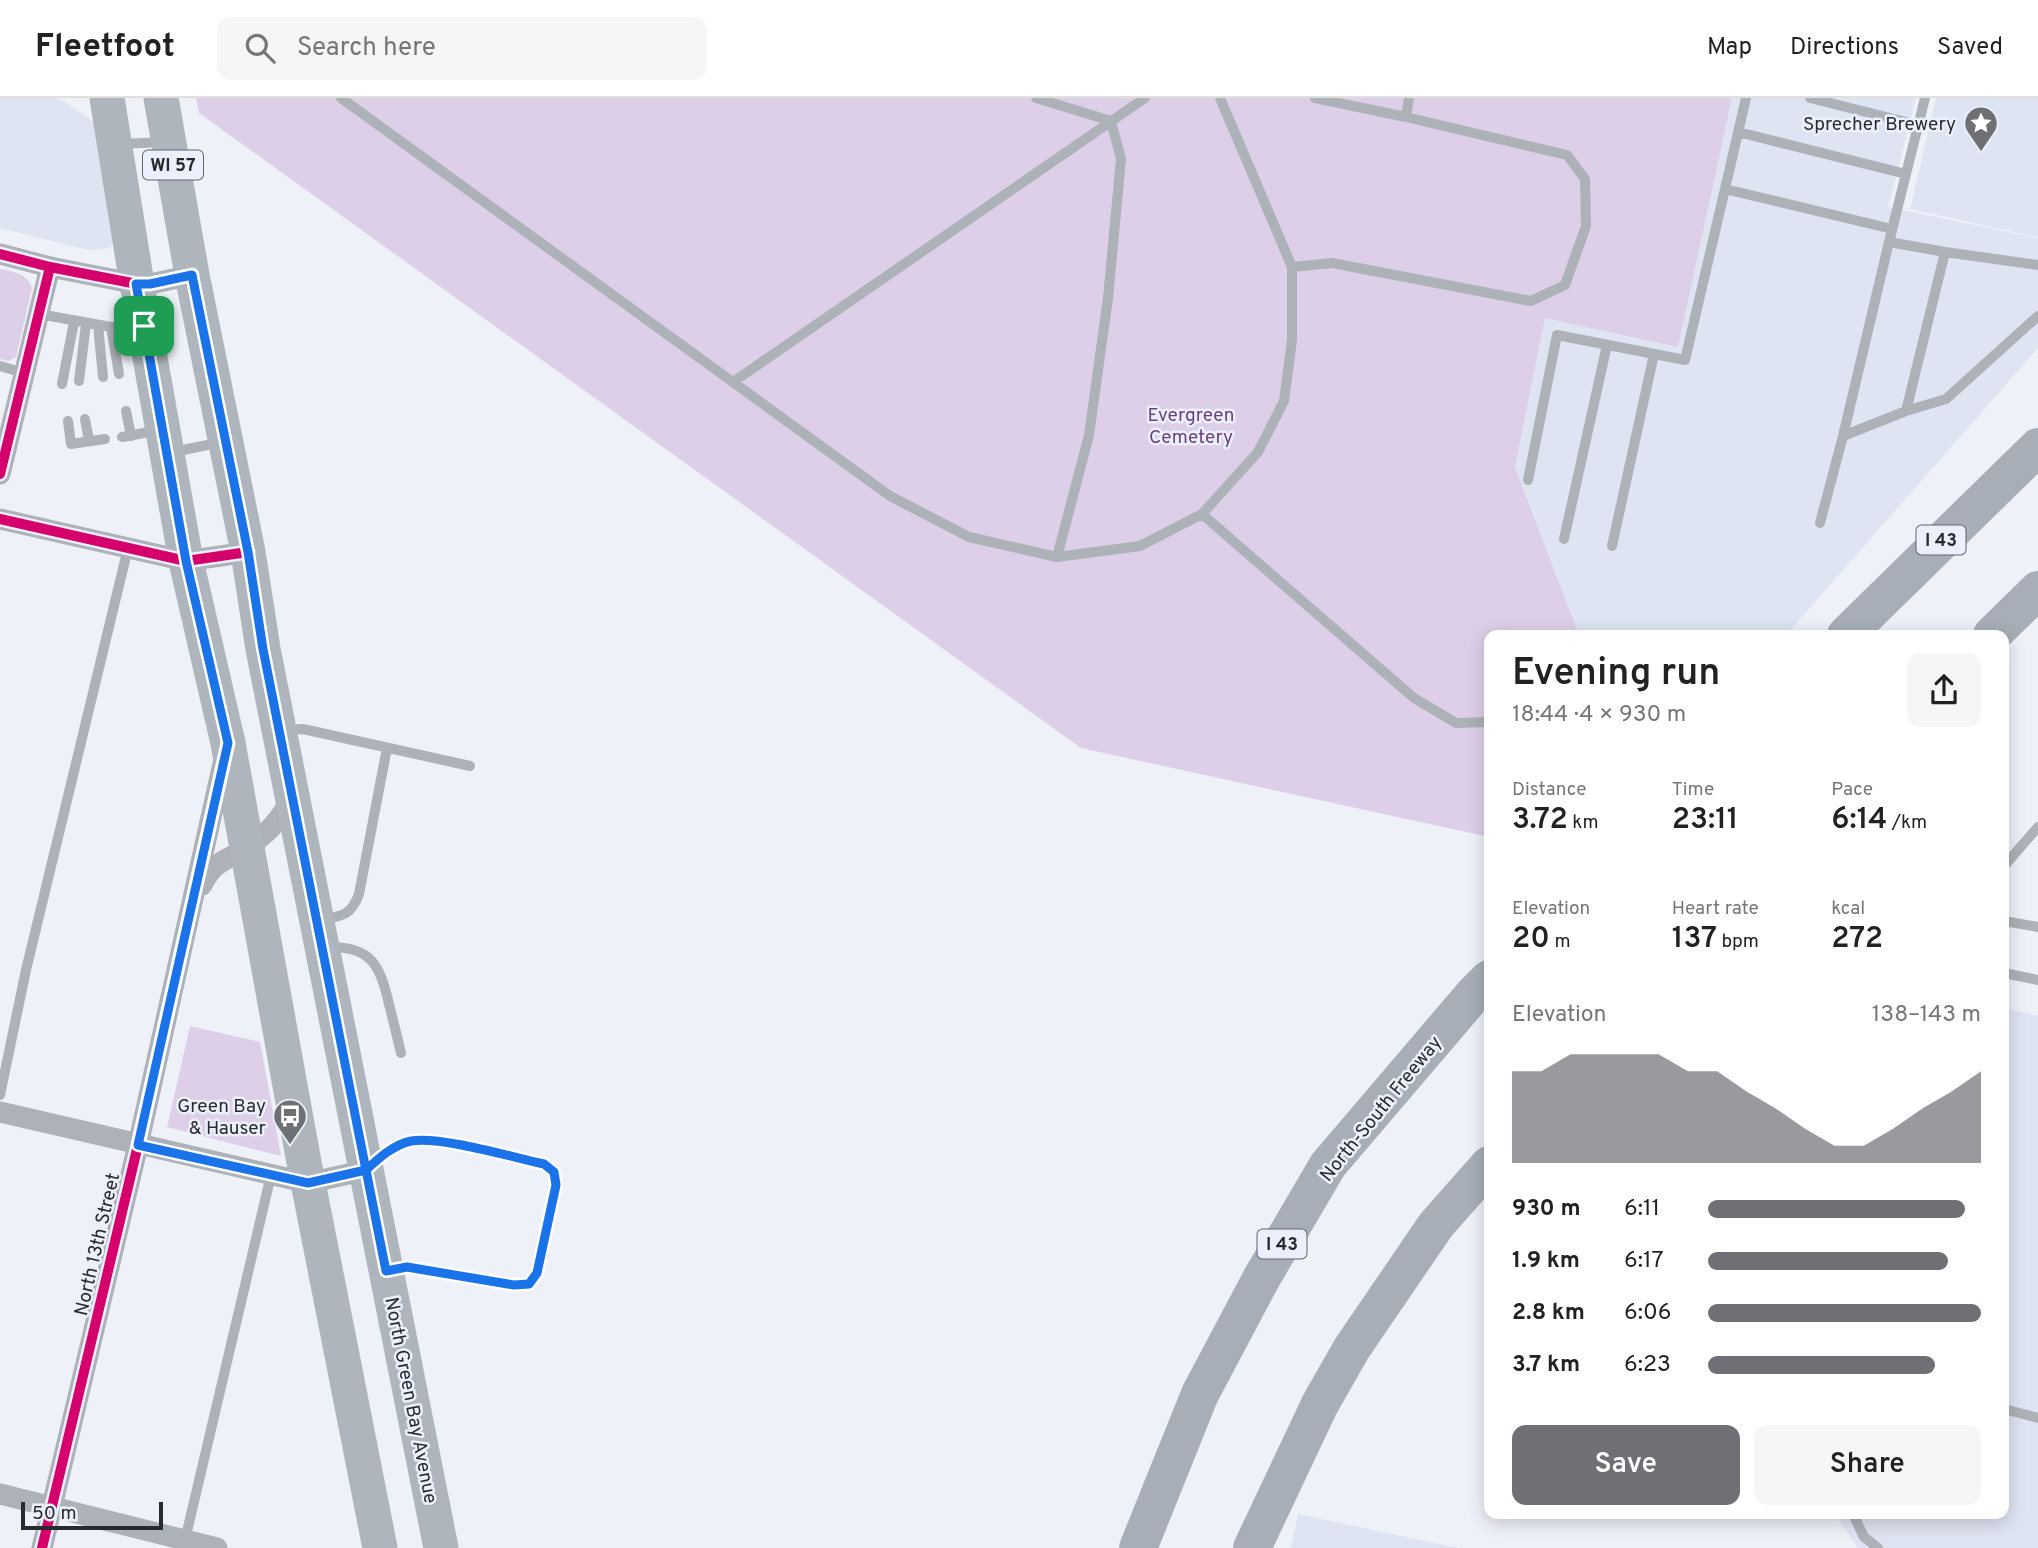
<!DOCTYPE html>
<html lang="en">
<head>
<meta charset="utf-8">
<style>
  :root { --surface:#fff; --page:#f6f6f6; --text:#222; --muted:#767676; --line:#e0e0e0; --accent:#6e7075 }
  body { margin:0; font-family:Overpass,sans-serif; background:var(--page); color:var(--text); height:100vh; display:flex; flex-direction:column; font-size:26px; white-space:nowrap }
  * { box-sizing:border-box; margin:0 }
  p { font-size:23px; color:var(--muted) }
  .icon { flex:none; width:38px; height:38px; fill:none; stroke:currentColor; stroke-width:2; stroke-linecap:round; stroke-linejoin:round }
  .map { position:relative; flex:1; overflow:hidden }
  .sheet { position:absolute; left:1484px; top:532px; width:525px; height:889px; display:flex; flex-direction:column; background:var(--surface); border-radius:14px; box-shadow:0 4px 18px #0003 }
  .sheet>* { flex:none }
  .scale { position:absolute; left:21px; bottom:18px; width:142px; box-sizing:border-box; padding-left:7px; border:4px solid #282a2e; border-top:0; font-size:19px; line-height:24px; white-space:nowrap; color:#282a2e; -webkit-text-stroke:5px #ebf0fc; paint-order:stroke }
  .pin { position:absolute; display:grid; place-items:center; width:60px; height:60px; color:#fff; margin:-30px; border-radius:14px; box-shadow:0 4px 10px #0006 }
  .round { display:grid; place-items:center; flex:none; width:74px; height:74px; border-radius:14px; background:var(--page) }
  .head { display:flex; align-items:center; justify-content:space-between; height:119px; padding:0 28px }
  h1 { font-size:38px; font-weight:600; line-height:52px }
  .figures { display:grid; grid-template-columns:repeat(3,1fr); gap:10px; height:119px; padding:7px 28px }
  .figures div { display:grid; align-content:center }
  .figures b { font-size:30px; font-weight:600 }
  .figures small { font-size:19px; font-weight:400 }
  .figures p { font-size:19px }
  .chart { height:196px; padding:14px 28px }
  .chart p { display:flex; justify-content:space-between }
  .chart svg { width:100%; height:126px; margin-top:7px; fill:var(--accent); opacity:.7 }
  .button { display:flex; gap:14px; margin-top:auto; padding:14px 28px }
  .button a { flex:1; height:80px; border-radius:14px; background:var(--accent); color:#fff; font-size:28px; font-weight:600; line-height:80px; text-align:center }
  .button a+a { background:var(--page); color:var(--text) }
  ul { padding:0 28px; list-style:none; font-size:23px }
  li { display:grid; grid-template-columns:112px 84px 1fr; align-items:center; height:52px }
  li i { height:18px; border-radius:9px; background:var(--accent) }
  header { display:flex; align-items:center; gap:42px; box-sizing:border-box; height:98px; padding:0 35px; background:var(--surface); border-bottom:2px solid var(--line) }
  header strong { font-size:33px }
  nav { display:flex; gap:38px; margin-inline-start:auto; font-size:24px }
  .search { width:490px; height:63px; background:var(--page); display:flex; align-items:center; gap:18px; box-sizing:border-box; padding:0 24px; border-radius:14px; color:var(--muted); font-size:26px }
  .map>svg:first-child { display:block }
</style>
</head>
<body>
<header>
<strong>Fleetfoot</strong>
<div class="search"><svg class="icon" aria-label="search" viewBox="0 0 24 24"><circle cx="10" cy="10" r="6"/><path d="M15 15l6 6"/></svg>Search here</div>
<nav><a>Map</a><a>Directions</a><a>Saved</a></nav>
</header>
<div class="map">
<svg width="2038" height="1450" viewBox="0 0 2038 1450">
  <rect width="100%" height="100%" fill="#eff1f8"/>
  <path fill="#dfe4f2" d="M 0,0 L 58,0 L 95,24 L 113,145 L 111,149 L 99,152 L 84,151 L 0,130 Z
    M 1732,0 L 1916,0 L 1888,109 L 2038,140 L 2038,250 L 1786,537 L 1579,537 L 1515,369 L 1545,219 L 1678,248 Z
    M 1936,0 L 2038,0 L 2038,139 L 1910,111 Z
    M 2004,910 L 2038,918 L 2038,1450 L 1858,1450 L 1835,1416 L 2004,1416 Z
    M 1298,1416 L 1458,1450 L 1291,1450 Z"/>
  <path fill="#ddcfe8" d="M 196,0 L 1732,0 L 1678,249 L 1545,220 L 1515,369 L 1579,537 L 1489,537 L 1489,739 L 1081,650 L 199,15 Z
    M 0,171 C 14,174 27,175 32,190 L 16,259 L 9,263 L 0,261 Z
    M 190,928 L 260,944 L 281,1058 L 167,1029 Z"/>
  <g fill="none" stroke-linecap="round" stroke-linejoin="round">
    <path stroke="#adb2b8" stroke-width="10" d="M 341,0 L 890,398 L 969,439 L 1057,459 L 1140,448 L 1202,416 L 1258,354 L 1284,303 L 1292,242 L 1292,169 L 1220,0
      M 1036,0 L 1111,23 L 1121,61 L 1108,200 L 1089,337 L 1057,459
      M 1315,0 L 1406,19 L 1409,0
      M 1810,0 L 1918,27
      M 1738,34 L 1906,76
      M 121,46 L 164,44
      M 1725,91 L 1746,0
      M 1945,154 L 2038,167
      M 1292,169 L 1332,165 L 1531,203 L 1565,187 L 1586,128 L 1585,81 L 1567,57 L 1406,19
      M 39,216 L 111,229 L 140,228
      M 98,227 L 103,279
      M 111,229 L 119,276
      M 0,268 L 24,275
      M 79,283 L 86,226
      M 733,284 L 1145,0
      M 62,286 L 74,224
      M 126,313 L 131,338
      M 1906,313 L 1946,301 L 2038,218
      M 85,321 L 89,343
      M 68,323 L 71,346 L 105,341
      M 1843,338 L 1889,144
      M 122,339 L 160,332
      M 173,354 L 222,344
      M 1528,382 L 1557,237 L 1685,262 L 1725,91 L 1892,131
      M 1202,416 L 1414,600 L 1456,625 L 1489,624
      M 1820,425 L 1843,338 L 1906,313 L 1945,154 L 1889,144 L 1925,0
      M 1564,441 L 1607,247
      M 1612,448 L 1654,256
      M 282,632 L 303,631 L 470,668
      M 2004,768 L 2038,729
      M 320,822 C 342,818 351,818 359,796 L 387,650
      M 2004,823 L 2038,829
      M 328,849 C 372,848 380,868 389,906 C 393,922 397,938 401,955
      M 2004,875 L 2038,882
      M 0,997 L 26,872 L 128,450
      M 371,1068 C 382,1057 393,1049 408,1044 C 433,1036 515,1060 544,1066 L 554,1074 L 556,1087 L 537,1175 L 529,1186 L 514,1187 L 407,1169 L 391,1172
      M 2004,1311 L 2038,1320
      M 1853,1416 L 1864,1439 L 1878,1450
      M 185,1442 L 271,1077"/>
    <path stroke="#adb2b8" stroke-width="21" d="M 0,156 L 50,169 L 137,186 L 150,186 L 192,177
      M 0,376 L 50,169
      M 0,421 L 186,463 L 248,454
      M 202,787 C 214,762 227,763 248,749 C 269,734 280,722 292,699
      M 0,1014 L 308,1085 L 366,1072
      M 0,1396 L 217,1450
      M 42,1450 L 138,1047 L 224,661"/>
    <path stroke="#aeb5bc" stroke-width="35" d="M 107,0 L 137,186 L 186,463 L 228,645 L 303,1059 L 380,1450
      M 161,0 L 192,177 L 248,454 L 263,551 L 441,1450"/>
    <path stroke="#a8aeb7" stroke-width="38" d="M 1846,537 L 2038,349
      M 1992,537 L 2038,492
      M 1138,1450 L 1200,1296 L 1261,1181 L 1328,1067 L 1473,897 L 1489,881
      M 1252,1450 L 1320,1306 L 1352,1250 L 1436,1127 L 1489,1067"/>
    <g stroke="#ebf0fc" stroke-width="15">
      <path id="cycleway" d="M 0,156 L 50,169 L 137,186 L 150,186 L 192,177
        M 0,376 L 50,169
        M 0,421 L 186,463 L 248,454
        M 42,1450 L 138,1047 L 228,645"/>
    </g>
    <use href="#cycleway" stroke="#d6006c" stroke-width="10"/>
  </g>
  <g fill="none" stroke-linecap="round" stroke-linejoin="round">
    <g stroke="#fff" stroke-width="14">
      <path id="route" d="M 144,228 L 186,463 L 228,645 L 138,1047 L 308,1085 L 366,1072 L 386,1173 L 407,1169 L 514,1187 L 529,1186 L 537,1175 L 556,1087 L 554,1074 L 544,1066 C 511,1059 441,1038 411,1043 C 393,1047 379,1060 366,1072 L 263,551 L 248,454 L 192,177 L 150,186 L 136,186 L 144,228"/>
    </g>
    <use href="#route" stroke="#1a73e8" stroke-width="9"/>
  </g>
  <defs>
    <g id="sight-pin" transform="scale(1.75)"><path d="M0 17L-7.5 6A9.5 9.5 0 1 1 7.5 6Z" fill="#6e7075" stroke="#ebf0fc"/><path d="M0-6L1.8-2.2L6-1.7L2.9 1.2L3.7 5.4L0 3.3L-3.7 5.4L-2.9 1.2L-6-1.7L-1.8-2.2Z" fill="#fff"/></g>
    <g id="bus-pin" transform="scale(1.75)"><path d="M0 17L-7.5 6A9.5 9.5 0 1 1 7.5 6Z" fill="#6e7075" stroke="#ebf0fc"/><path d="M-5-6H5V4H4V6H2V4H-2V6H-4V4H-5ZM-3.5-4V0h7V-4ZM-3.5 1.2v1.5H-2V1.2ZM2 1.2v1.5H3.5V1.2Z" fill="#fff"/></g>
  </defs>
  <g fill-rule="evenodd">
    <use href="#sight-pin" x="1981" y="25"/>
    <use href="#bus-pin" x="290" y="1018"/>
  </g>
  <g text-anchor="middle" stroke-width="5" stroke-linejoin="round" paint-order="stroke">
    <g fill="#ebf0fc" stroke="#62656c" stroke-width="2">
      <rect x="143" y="52.5" width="60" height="29" rx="5"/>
      <rect x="1916.5" y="427.5" width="49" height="29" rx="5"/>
      <rect x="1257.5" y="1131.5" width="49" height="29" rx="5"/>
    </g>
    <g font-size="18" font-weight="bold" fill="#282a2e">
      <text x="173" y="73">WI 57</text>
      <text x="1941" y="448">I 43</text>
      <text x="1282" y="1152">I 43</text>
    </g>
    <g font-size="19" fill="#282a2e" stroke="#ebf0fc" text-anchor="end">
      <text x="1956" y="32">Sprecher Brewery</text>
      <text x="266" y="1014">Green Bay<tspan x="266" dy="22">&amp; Hauser</tspan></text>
    </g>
    <g font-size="19" fill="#6d407f" stroke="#ebf0fc">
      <text x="1191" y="323">Evergreen<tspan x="1191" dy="22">Cemetery</tspan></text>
    </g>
    <g font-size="19" fill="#282a2e" stroke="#ebf0fc">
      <text transform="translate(1380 1010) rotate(-51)" y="7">North-South Freeway</text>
      <text transform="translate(96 1146) rotate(-77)" y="7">North 13th Street</text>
      <text transform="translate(412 1302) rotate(79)" y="7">North Green Bay Avenue</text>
    </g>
  </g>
</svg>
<div class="scale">50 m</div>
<div class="pin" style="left:144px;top:228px;background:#1e9e55"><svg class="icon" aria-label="arrive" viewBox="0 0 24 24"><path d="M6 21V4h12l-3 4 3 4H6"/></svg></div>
<section class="sheet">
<div class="head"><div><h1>Evening run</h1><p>18:44 · 4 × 930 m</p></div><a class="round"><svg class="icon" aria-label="share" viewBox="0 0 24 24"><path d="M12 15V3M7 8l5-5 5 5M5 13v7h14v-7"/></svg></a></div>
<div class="figures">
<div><p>Distance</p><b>3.72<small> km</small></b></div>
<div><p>Time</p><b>23:11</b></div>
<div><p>Pace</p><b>6:14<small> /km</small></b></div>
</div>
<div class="figures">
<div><p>Elevation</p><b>20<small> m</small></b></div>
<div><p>Heart rate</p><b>137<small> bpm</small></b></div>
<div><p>kcal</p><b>272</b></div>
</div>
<div class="chart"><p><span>Elevation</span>138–143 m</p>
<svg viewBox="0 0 160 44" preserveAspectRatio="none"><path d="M0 44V12L10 12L20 6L30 6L40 6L50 6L60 12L70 12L80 19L90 25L100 32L110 38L120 38L130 32L140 25L150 19L160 12V44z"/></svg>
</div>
<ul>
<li><b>930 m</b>6:11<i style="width:94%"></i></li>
<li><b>1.9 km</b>6:17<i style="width:88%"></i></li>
<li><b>2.8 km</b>6:06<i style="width:100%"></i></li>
<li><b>3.7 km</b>6:23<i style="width:83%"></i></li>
</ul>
<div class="button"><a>Save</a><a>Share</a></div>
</section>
</div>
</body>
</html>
